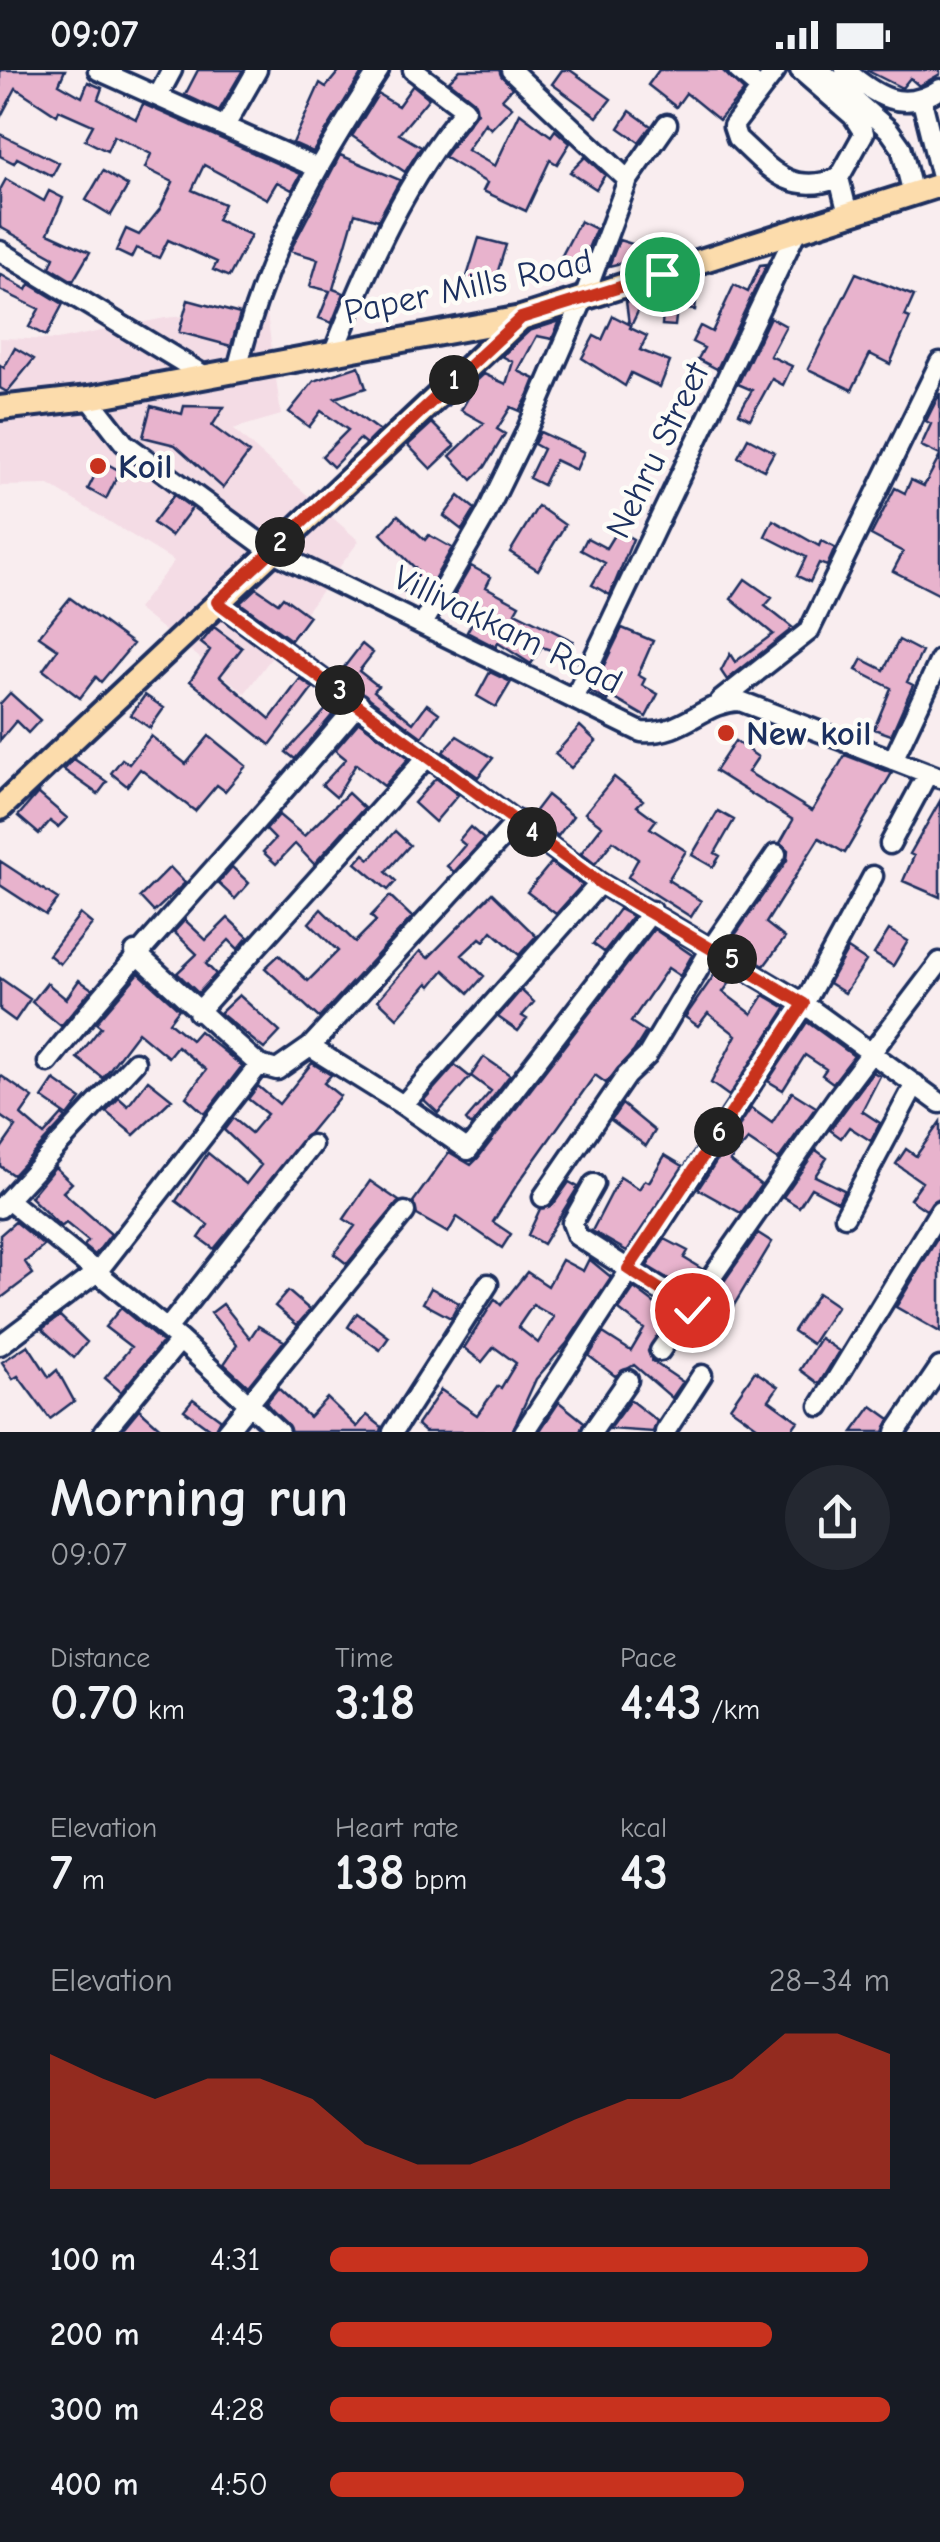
<!DOCTYPE html>
<html lang="en">
<head>
<meta charset="utf-8">
<style>
  :root { --surface:#171b24; --page:#242831; --text:#f1f3f6; --muted:#9ea1a6; --accent:#c8321e }
  body { margin:0; font-family:"Comic Neue",sans-serif; background:var(--page); color:var(--text); height:100vh; display:flex; flex-direction:column; font-size:38px; white-space:nowrap }
  * { box-sizing:border-box; margin:0 }
  p { font-size:32px; color:var(--muted) }
  .icon { flex:none; width:55px; height:55px; fill:none; stroke:currentColor; stroke-width:2; stroke-linecap:round; stroke-linejoin:round }
  .map { position:relative; height:1362px; overflow:hidden }
  .panel { display:flex; flex-direction:column; background:var(--surface); flex:1 }
  .panel>* { flex:none }
  .pin { position:absolute; display:grid; place-items:center; width:85px; height:85px; color:#fff; margin:-42px; border:5px solid #fff; border-radius:50%; box-shadow:0 2px 10px #0007 }
  .km { position:absolute; width:50px; height:50px; margin:-25px; border-radius:50%; background:#222; color:#fff; font-size:28px; line-height:50px; text-align:center }
  .round { display:grid; place-items:center; flex:none; width:105px; height:105px; border-radius:52px; background:var(--page) }
  .headline { display:flex; align-items:center; justify-content:space-between; height:170px; padding:0 50px }
  h1 { font-size:55px; font-weight:800; line-height:75px }
  .figures { display:grid; grid-template-columns:repeat(3,1fr); gap:15px; height:170px; padding:10px 50px }
  .figures div { display:grid; align-content:center }
  .figures b { font-size:50px; font-weight:800 }
  .figures small { font-size:28px; font-weight:400 }
  .figures p { font-size:28px }
  .chart { height:280px; padding:20px 50px }
  .chart p { display:flex; justify-content:space-between }
  .chart svg { width:100%; height:180px; margin-top:10px; fill:var(--accent); opacity:.7 }
  ul { padding:0 50px; list-style:none; font-size:32px }
  li { display:grid; grid-template-columns:160px 120px 1fr; align-items:center; height:75px }
  li i { height:25px; border-radius:12px; background:var(--accent) }
  .status { display:flex; justify-content:space-between; align-items:center; height:70px; padding:0 50px; background:var(--surface); direction:ltr }
  .status svg { height:28px; fill:currentColor }
  .map>svg:first-child { display:block }
</style>
</head>
<body>
<div class="status"><b>09:07</b><svg viewBox="0 0 49 12"><path d="M0 12V9h3v3zM5 12V6h3v6zM10 12V3h3v9zM15 12V0h3v12zM26 1h20v11H26zM47 4h2v5h-2z"/></svg></div>
<div class="map">
<svg width="940" height="1362" viewBox="0 0 940 1362">
  <rect width="100%" height="100%" fill="#f9edef"/>
  <filter id="ink" filterUnits="userSpaceOnUse"><feTurbulence type="fractalNoise" baseFrequency=".01" numOctaves="2"/><feDisplacementMap in="SourceGraphic" scale="20" xChannelSelector="R" yChannelSelector="G"/><feConvolveMatrix kernelMatrix="1 2 1 2 8 2 1 2 1" color-interpolation-filters="sRGB"/></filter>
  <g filter="url(#ink)">
    <path fill="#f4dce5" d="M 266,237 L 281,345 L 233,359 L 359,471 L 245,623 L 137,539 L 174,491 L 49,415 L 0,416 L 0,268 L 57,270 L 165,248 Z"/>
    <path fill="#e8b3cd" stroke="#1b2f5e" stroke-width="2.5" fill-rule="evenodd" d="M 0,0 L 65,0 L 59,14 L 82,27 L 88,12 L 102,18 L 98,29 L 136,49 L 143,34 L 301,104 L 292,120 L 277,112 L 267,129 L 204,95 L 192,120 L 224,134 L 217,150 L 251,165 L 229,207 L 213,200 L 217,192 L 168,170 L 159,188 L 136,178 L 131,188 L 116,181 L 126,159 L 139,165 L 160,139 L 173,112 L 145,98 L 151,84 L 114,66 L 107,81 L 85,70 L 93,55 L 59,40 L 57,45 L 16,18 L 0,48 Z
      M 198,0 L 243,0 L 219,41 L 185,25 Z
      M 340,0 L 364,0 L 313,82 L 293,73 L 320,13 L 326,17 Z
      M 460,0 L 499,0 L 512,18 L 502,29 L 512,37 L 491,59 L 485,53 L 467,80 L 495,96 L 520,43 L 551,66 L 555,60 L 570,73 L 557,94 L 550,90 L 526,141 L 483,121 L 487,113 L 444,87 L 477,42 L 473,30 L 449,11 Z
      M 562,0 L 570,0 L 611,29 L 597,47 L 552,14 Z
      M 659,0 L 722,0 L 744,21 L 719,50 L 686,23 L 676,37 L 648,15 Z
      M 866,0 L 940,0 L 940,4 L 919,16 L 910,8 L 902,18 Z
      M 413,15 L 429,28 L 399,64 L 421,77 L 405,102 L 352,66 L 378,24 L 398,36 Z
      M 630,41 L 651,56 L 639,72 L 619,58 Z
      M 0,64 L 59,93 L 52,106 L 17,88 L 14,93 L 0,86 Z
      M 340,85 L 400,110 L 378,150 L 355,143 L 333,219 L 344,223 L 332,253 L 319,248 L 330,221 L 310,216 L 318,189 L 290,181 Z
      M 585,87 L 605,105 L 596,119 L 570,102 Z
      M 103,101 L 128,116 L 111,145 L 86,130 Z
      M 6,109 L 44,131 L 49,121 L 63,128 L 48,163 L 90,182 L 73,211 L 50,197 L 54,187 L 0,157 L 0,120 Z
      M 580,151 L 596,159 L 578,203 L 558,193 Z
      M 479,168 L 506,175 L 492,220 L 465,213 Z
      M 619,170 L 662,183 L 609,196 Z
      M 767,194 L 717,299 L 698,289 L 704,278 L 692,272 L 700,256 L 712,262 L 734,215 L 748,222 L 760,195 Z
      M 856,203 L 914,226 L 905,246 L 910,248 L 890,294 L 870,284 L 852,320 L 808,299 Z
      M 0,204 L 27,220 L 30,214 L 63,234 L 46,266 L 29,257 L 39,239 L 0,220 Z
      M 680,220 L 697,222 L 695,240 L 677,238 L 675,256 L 662,255 L 665,223 L 680,224 Z
      M 644,229 L 630,258 L 647,266 L 640,280 L 670,292 L 660,317 L 631,303 L 625,316 L 582,288 L 594,266 L 602,270 L 613,246 L 629,254 L 626,231 Z
      M 188,230 L 240,244 L 231,276 L 179,262 Z
      M 770,247 L 786,256 L 770,286 L 792,296 L 783,315 L 772,309 L 750,349 L 739,343 L 752,320 L 738,314 Z
      M 560,251 L 552,269 L 537,266 L 518,301 L 535,309 L 529,324 L 520,341 L 511,337 L 497,359 L 505,364 L 485,397 L 472,410 L 450,386 L 484,353 L 461,340 L 475,316 L 472,315 L 484,304 L 506,314 L 513,292 L 502,286 L 529,261 Z
      M 15,278 L 34,289 L 7,322 L 0,318 L 0,295 L 4,298 Z
      M 359,296 L 366,318 L 335,328 L 379,361 L 366,374 L 360,369 L 333,397 L 322,386 L 348,360 L 321,341 L 309,357 L 289,342 L 314,311 Z
      M 940,323 L 940,385 L 921,376 L 931,354 L 926,351 Z
      M 151,336 L 182,344 L 184,336 L 224,337 L 212,356 L 249,383 L 223,418 L 175,375 L 143,367 Z
      M 432,353 L 455,376 L 431,399 L 408,375 Z
      M 540,362 L 584,382 L 576,400 L 555,390 L 543,415 L 529,408 L 543,379 L 534,374 Z
      M 748,368 L 774,382 L 764,400 L 738,387 Z
      M 940,386 L 940,525 L 893,501 L 903,482 L 871,465 L 895,418 L 905,423 L 911,410 L 924,416 Z
      M 102,391 L 120,401 L 106,429 L 88,419 Z
      M 174,425 L 192,438 L 171,466 L 153,453 Z
      M 459,426 L 475,439 L 462,460 L 444,446 Z
      M 538,436 L 565,455 L 538,500 L 510,482 Z
      M 398,445 L 425,470 L 429,465 L 452,478 L 421,532 L 404,522 L 417,500 L 381,464 Z
      M 773,450 L 819,476 L 821,471 L 835,478 L 827,496 L 819,493 L 810,512 L 797,506 L 806,487 L 765,466 Z
      M 617,460 L 633,469 L 610,525 L 592,515 L 605,493 L 581,480 L 587,468 L 606,478 Z
      M 471,496 L 491,507 L 486,517 L 519,535 L 515,542 L 573,571 L 568,586 L 542,577 L 531,594 L 498,573 L 496,577 L 467,562 L 474,549 L 448,536 Z
      M 745,509 L 772,528 L 765,536 L 793,558 L 727,610 L 721,601 L 730,584 L 735,592 L 773,564 L 731,529 Z
      M 256,518 L 278,533 L 283,527 L 309,546 L 291,570 L 240,533 Z
      M 70,528 L 133,574 L 101,612 L 96,607 L 80,628 L 43,600 L 58,579 L 39,566 Z
      M 214,557 L 242,578 L 220,606 L 270,649 L 300,609 L 313,618 L 270,675 L 190,611 L 210,580 L 201,573 Z
      M 622,558 L 653,571 L 638,605 L 645,609 L 642,615 L 658,624 L 646,647 L 610,626 L 608,631 L 591,622 Z
      M 899,570 L 922,582 L 907,612 L 913,615 L 891,665 L 874,659 L 891,618 L 856,600 L 862,589 L 884,600 Z
      M 362,574 L 373,583 L 359,601 L 378,616 L 374,621 L 413,653 L 427,634 L 439,643 L 422,667 L 338,605 Z
      M 490,602 L 511,612 L 496,637 L 477,626 Z
      M 10,623 L 40,650 L 28,663 L 16,651 L 0,670 L 0,634 Z
      M 145,625 L 164,638 L 150,658 L 131,645 Z
      M 333,632 L 339,637 L 295,689 L 286,682 Z
      M 359,652 L 409,688 L 384,716 L 356,694 L 336,727 L 322,715 L 346,689 L 335,680 Z
      M 580,656 L 596,671 L 571,698 L 555,684 Z
      M 151,666 L 186,694 L 209,666 L 246,696 L 225,721 L 217,715 L 195,741 L 140,699 L 127,716 L 111,703 L 122,689 L 129,694 Z
      M 457,666 L 493,688 L 478,707 L 443,682 Z
      M 735,671 L 758,687 L 748,702 L 812,741 L 845,685 L 892,703 L 845,783 L 819,768 L 766,853 L 785,868 L 764,896 L 735,878 L 739,872 L 733,868 L 787,790 L 788,780 L 780,773 L 793,750 L 715,701 Z
      M 74,689 L 107,712 L 98,724 L 64,700 Z
      M 614,707 L 643,730 L 637,736 L 656,750 L 650,758 L 686,781 L 668,810 L 701,831 L 691,847 L 628,807 L 638,789 L 613,771 L 595,794 L 581,783 L 602,756 L 585,743 Z
      M 436,708 L 458,725 L 435,752 L 414,733 Z
      M 38,723 L 67,748 L 58,757 L 50,751 L 39,764 L 18,746 Z
      M 348,723 L 364,738 L 314,794 L 295,774 L 276,794 L 263,782 L 275,769 L 266,760 L 279,745 L 304,766 Z
      M 547,725 L 573,746 L 558,766 L 531,746 Z
      M 940,731 L 940,827 L 903,811 L 914,786 L 910,784 Z
      M 718,741 L 734,750 L 715,783 L 720,786 L 713,797 L 692,785 Z
      M 470,757 L 484,769 L 454,802 L 447,796 L 465,775 L 459,770 Z
      M 395,761 L 410,775 L 386,802 L 396,811 L 388,820 L 356,793 L 364,784 L 370,789 Z
      M 0,791 L 58,829 L 46,845 L 0,815 Z
      M 551,793 L 582,815 L 556,844 L 527,822 Z
      M 170,797 L 185,813 L 154,842 L 140,827 Z
      M 232,797 L 249,813 L 235,829 L 218,813 Z
      M 492,823 L 536,866 L 519,885 L 492,861 L 484,871 L 480,868 L 462,885 L 484,906 L 469,923 L 444,900 L 431,916 L 428,913 L 397,948 L 378,930 L 420,881 L 428,888 Z
      M 390,826 L 412,847 L 319,948 L 265,898 L 279,885 L 308,911 L 338,881 L 309,853 L 321,839 L 355,872 L 376,851 L 371,846 Z
      M 619,839 L 632,846 L 604,882 L 593,874 Z
      M 80,844 L 92,854 L 60,894 L 49,885 Z
      M 228,848 L 248,867 L 238,879 L 229,870 L 206,894 L 216,904 L 198,923 L 177,903 L 197,884 L 174,862 L 185,850 L 206,870 Z
      M 654,859 L 692,885 L 680,906 L 668,898 L 631,952 L 646,962 L 634,981 L 606,1013 L 595,1005 L 516,1116 L 493,1152 L 511,1164 L 502,1178 L 457,1147 L 448,1163 L 417,1145 L 413,1132 L 449,1082 L 471,1095 L 478,1088 Z
      M 889,860 L 908,871 L 893,896 L 874,884 Z
      M 848,879 L 866,891 L 845,923 L 829,913 Z
      M 719,898 L 734,907 L 723,922 L 752,944 L 764,925 L 786,938 L 729,1026 L 711,1013 L 736,965 L 708,943 L 698,956 L 685,947 Z
      M 139,903 L 179,939 L 169,952 L 191,970 L 199,961 L 242,996 L 205,1044 L 186,1027 L 206,1000 L 177,976 L 168,987 L 138,962 L 103,1008 L 77,988 L 101,957 L 96,953 Z
      M 0,908 L 30,929 L 15,951 L 0,940 Z
      M 79,910 L 92,919 L 61,956 L 32,932 L 47,913 L 66,929 Z
      M 521,920 L 534,932 L 522,946 L 527,949 L 518,961 L 498,947 Z
      M 239,925 L 280,962 L 264,979 L 220,943 Z
      M 807,952 L 854,986 L 833,1013 L 822,1005 L 826,999 L 805,985 L 783,1020 L 768,1011 Z
      M 484,987 L 510,1005 L 471,1056 L 466,1050 L 491,1021 L 471,1006 Z
      M 312,993 L 331,1005 L 324,1013 L 340,1026 L 214,1179 L 199,1168 L 208,1155 L 176,1131 L 208,1083 L 246,1114 L 261,1095 L 224,1060 L 233,1048 L 251,1063 L 267,1044 L 248,1029 L 258,1016 L 279,1034 Z
      M 455,995 L 470,1007 L 438,1043 L 424,1030 Z
      M 873,1002 L 880,1006 L 862,1041 L 880,1053 L 871,1071 L 849,1057 L 841,1068 L 830,1060 Z
      M 0,1005 L 33,1028 L 21,1045 L 44,1065 L 62,1045 L 66,1048 L 13,1105 L 0,1096 L 0,1080 L 16,1057 L 0,1046 Z
      M 54,1010 L 81,1029 L 68,1046 L 42,1028 Z
      M 148,1010 L 172,1029 L 134,1065 L 106,1042 L 119,1028 L 128,1036 Z
      M 792,1022 L 816,1037 L 778,1090 L 748,1070 L 730,1091 L 761,1115 L 741,1143 L 698,1119 L 751,1038 L 772,1053 Z
      M 622,1034 L 655,1061 L 646,1076 L 611,1050 Z
      M 940,1052 L 940,1128 L 926,1140 L 910,1129 L 922,1112 L 896,1094 L 906,1079 L 916,1086 Z
      M 816,1080 L 827,1088 L 815,1106 L 844,1120 L 838,1132 L 811,1118 L 799,1137 L 783,1127 Z
      M 665,1085 L 683,1096 L 627,1181 L 592,1161 L 620,1107 L 639,1119 L 645,1110 L 649,1112 Z
      M 55,1097 L 72,1113 L 63,1122 L 111,1164 L 95,1185 L 84,1176 L 88,1171 L 66,1153 L 61,1157 L 30,1127 Z
      M 370,1111 L 399,1131 L 347,1194 L 334,1184 L 355,1156 L 344,1149 Z
      M 569,1112 L 578,1117 L 543,1174 L 528,1165 L 540,1139 L 553,1135 Z
      M 15,1152 L 44,1176 L 25,1192 L 33,1204 L 0,1229 L 0,1165 Z
      M 758,1163 L 772,1172 L 710,1275 L 689,1261 Z
      M 940,1164 L 940,1262 L 896,1237 Z
      M 665,1169 L 688,1181 L 684,1188 L 702,1199 L 687,1220 L 647,1196 Z
      M 589,1189 L 611,1207 L 567,1273 L 536,1309 L 512,1362 L 425,1362 L 417,1355 L 441,1320 L 477,1345 L 498,1316 L 501,1318 L 516,1293 L 494,1277 L 482,1292 L 464,1278 L 495,1229 L 501,1235 L 527,1202 L 548,1216 L 562,1190 L 583,1201 ZM 533,1235 L 554,1247 L 538,1273 L 518,1257 Z
      M 431,1218 L 459,1233 L 451,1248 L 423,1233 Z
      M 634,1218 L 670,1245 L 648,1281 L 652,1291 L 683,1312 L 672,1328 L 634,1295 L 615,1306 L 589,1286 L 603,1263 L 631,1281 L 644,1259 L 619,1240 Z
      M 288,1221 L 310,1240 L 297,1255 L 275,1236 Z
      M 818,1223 L 837,1236 L 812,1274 L 793,1261 Z
      M 223,1234 L 250,1268 L 258,1256 L 284,1271 L 248,1316 L 224,1294 L 237,1275 L 211,1243 Z
      M 121,1238 L 162,1272 L 121,1322 L 105,1308 L 131,1277 L 105,1257 Z
      M 357,1243 L 389,1267 L 380,1280 L 348,1257 Z
      M 60,1246 L 87,1272 L 74,1288 L 42,1259 Z
      M 820,1268 L 839,1281 L 819,1314 L 800,1300 Z
      M 28,1275 L 49,1307 L 57,1300 L 74,1331 L 50,1349 L 18,1306 L 13,1309 L 2,1292 Z
      M 755,1301 L 778,1317 L 769,1330 L 798,1351 L 790,1362 L 765,1362 L 730,1337 Z
      M 278,1318 L 309,1347 L 327,1328 L 357,1357 L 367,1345 L 382,1357 L 381,1362 L 291,1362 L 266,1333 Z
      M 193,1329 L 220,1349 L 214,1362 L 184,1340 Z
      M 630,1330 L 657,1351 L 653,1362 L 609,1359 Z
      M 559,1332 L 584,1352 L 580,1362 L 539,1362 Z
      M 872,1336 L 890,1349 L 884,1362 L 853,1362 Z
      M 139,1339 L 165,1362 L 120,1362 Z"/>
    <g fill="none" stroke-linecap="round" stroke-linejoin="round">
      <g stroke="#1b2f5e" stroke-width="25">
        <path id="minor" d="M 98,0 L 315,97
          M 511,0 L 628,110
          M 738,0 L 759,18
          M 776,0 L 733,56 L 737,68 C 771,100 790,126 839,108
          M 800,0 L 853,46 L 864,63 L 839,108 L 848,144
          M 820,0 L 889,60 L 901,77 L 913,124
          M 845,0 C 876,26 902,44 940,19
          M 158,26 L 172,0
          M 922,31 L 940,103
          M 225,56 L 257,0
          M 0,181 L 202,304
          M 334,281 C 368,195 405,110 465,39 L 413,0
          M 237,300 C 265,185 314,98 379,0
          M 89,328 L 124,373 L 271,481 L 641,662 C 686,665 701,632 740,631 L 940,708
          M 217,532 L 600,813 L 804,934 L 940,1033
          M 423,554 L 485,446 L 525,364 L 583,230 L 628,110 L 667,54
          M 575,627 L 797,160
          M 720,631 L 809,561 L 940,292
          M 893,690 L 940,590
          M 890,774 L 928,703
          M 600,813 L 403,1035 L 468,1080 L 652,841
          M 135,882 L 259,995
          M 198,942 L 428,686
          M 310,977 L 403,1035
          M 48,992 C 147,868 257,755 359,633
          M 594,1114 L 572,1153 L 577,1166 L 692,1240
          M 543,1127 L 626,1006 L 647,986 L 712,877 L 776,784
          M 8,1130 L 180,1270 L 279,1362
          M 0,1138 L 135,992
          M 845,1146 L 915,1014
          M 167,1259 L 312,1075
          M 0,1275 L 97,1202 L 259,995 L 277,1000 L 310,977 L 517,751
          M 660,1281 L 837,1028 L 940,892
          M 820,1336 L 940,1140
          M 104,1362 L 180,1270
          M 226,1362 L 405,1142
          M 393,1362 L 488,1214
          M 524,1362 L 804,934 L 873,806
          M 592,1362 L 628,1310
          M 665,1362 L 702,1305
          M 896,1362 L 940,1297"/>
      </g>
      <g stroke="#1b2f5e" stroke-width="30">
        <path id="major" d="M 0,338 L 89,328 L 521,248 L 940,115
          M 0,738 L 521,248"/>
      </g>
      <use href="#minor" stroke="#fdfcf7" stroke-width="18"/>
      <use href="#major" stroke="#fcdcac" stroke-width="22"/>
    </g>
  </g>
  <g fill="none" stroke-linecap="round" stroke-linejoin="round" filter="url(#ink)">
    <g stroke="#fff" stroke-width="20">
      <path id="route" d="M 662,204 L 521,248 L 217,532 L 600,813 L 804,934 L 628,1199 L 692,1240"/>
    </g>
    <use href="#route" stroke="#c8321e" stroke-width="12"/>
  </g>
  <g fill="#c8321e" stroke="#fdfcf7" stroke-width="4">
    <circle cx="98" cy="396" r="10"/>
    <circle cx="726" cy="663" r="10"/>
  </g>
  <g text-anchor="middle" stroke-width="9" stroke-linejoin="round" paint-order="stroke">
    <g font-size="35" fill="#1b2f5e" stroke="#fdfcf7">
      <text transform="translate(468 216) rotate(-12)" y="12">Paper Mills Road</text>
      <text transform="translate(657 380) rotate(-64)" y="12">Nehru Street</text>
      <text transform="translate(508 559) rotate(26)" y="12">Villivakkam Road</text>
    </g>
    <g font-size="35" font-weight="bold" fill="#1b2f5e" stroke="#fdfcf7" text-anchor="start">
      <text x="118" y="408">Koil</text>
      <text x="746" y="675">New koil</text>
    </g>
  </g>
</svg>
<div class="pin" style="left:662px;top:204px;background:#1e9e55"><svg class="icon" aria-label="arrive" viewBox="0 0 24 24"><path d="M6 21V4h12l-3 4 3 4H6"/></svg></div>
<div class="pin" style="left:692px;top:1240px;background:#d93025"><svg class="icon" aria-label="check" viewBox="0 0 24 24"><path d="M5 12l5 5 9-10"/></svg></div>
<b class="km" style="left:454px;top:310px">1</b>
<b class="km" style="left:280px;top:472px">2</b>
<b class="km" style="left:340px;top:620px">3</b>
<b class="km" style="left:532px;top:762px">4</b>
<b class="km" style="left:732px;top:889px">5</b>
<b class="km" style="left:719px;top:1062px">6</b>
</div>
<section class="panel">
<div class="headline"><div><h1>Morning run</h1><p>09:07</p></div><a class="round"><svg class="icon" aria-label="share" viewBox="0 0 24 24"><path d="M12 15V3M7 8l5-5 5 5M5 13v7h14v-7"/></svg></a></div>
<div class="figures">
<div><p>Distance</p><b>0.70<small> km</small></b></div>
<div><p>Time</p><b>3:18</b></div>
<div><p>Pace</p><b>4:43<small> /km</small></b></div>
</div>
<div class="figures">
<div><p>Elevation</p><b>7<small> m</small></b></div>
<div><p>Heart rate</p><b>138<small> bpm</small></b></div>
<div><p>kcal</p><b>43</b></div>
</div>
<div class="chart"><p><span>Elevation</span>28–34 m</p>
<svg viewBox="0 0 160 44" preserveAspectRatio="none"><path d="M0 44V11L10 17L20 22L30 17L40 17L50 22L60 33L70 38L80 38L90 33L100 27L110 22L120 22L130 17L140 6L150 6L160 11V44z"/></svg>
</div>
<ul>
<li><b>100 m</b>4:31<i style="width:96%"></i></li>
<li><b>200 m</b>4:45<i style="width:79%"></i></li>
<li><b>300 m</b>4:28<i style="width:100%"></i></li>
<li><b>400 m</b>4:50<i style="width:74%"></i></li>
</ul>
</section>
</body>
</html>
